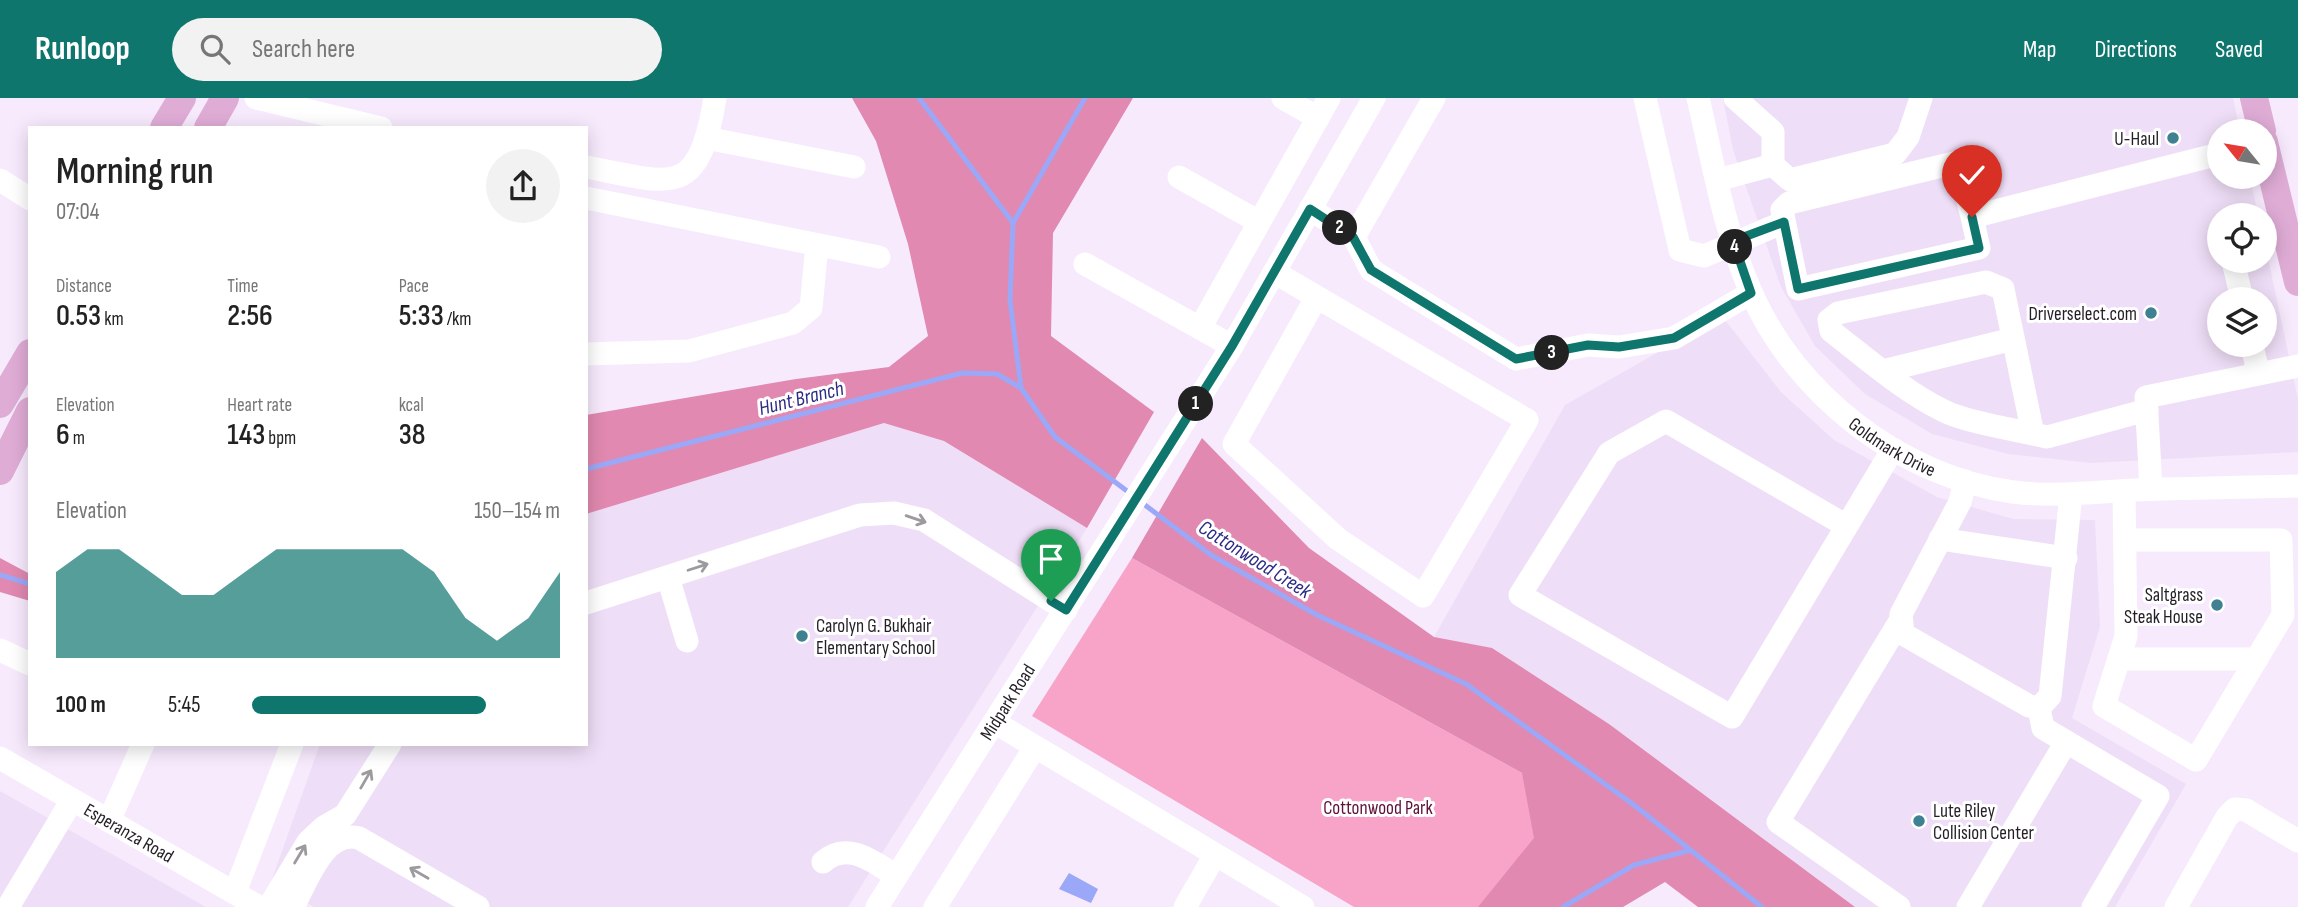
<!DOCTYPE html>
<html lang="en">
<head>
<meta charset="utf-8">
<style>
  :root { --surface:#fff; --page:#f2f2f2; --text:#222; --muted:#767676; --accent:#0f766e }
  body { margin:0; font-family:"Sofia Sans Condensed",sans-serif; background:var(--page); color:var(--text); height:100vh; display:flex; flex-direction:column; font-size:26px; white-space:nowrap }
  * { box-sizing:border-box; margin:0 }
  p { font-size:23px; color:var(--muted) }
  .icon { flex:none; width:38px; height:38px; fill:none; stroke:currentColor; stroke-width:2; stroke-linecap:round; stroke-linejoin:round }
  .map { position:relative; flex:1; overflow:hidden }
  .panel { position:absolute; left:28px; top:28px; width:560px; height:620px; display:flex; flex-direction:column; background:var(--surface); border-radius:0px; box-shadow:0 4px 18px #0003 }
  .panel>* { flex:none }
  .needle { width:46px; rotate:300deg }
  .buttons { position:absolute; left:2207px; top:21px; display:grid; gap:14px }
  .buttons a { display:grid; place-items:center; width:70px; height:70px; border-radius:50%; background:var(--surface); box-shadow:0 4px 18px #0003; font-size:35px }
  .pin { position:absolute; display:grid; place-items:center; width:60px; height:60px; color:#fff; margin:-72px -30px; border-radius:50% 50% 50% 0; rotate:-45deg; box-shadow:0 0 7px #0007 }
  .pin .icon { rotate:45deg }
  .km { position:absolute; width:35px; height:35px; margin:-18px; border-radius:50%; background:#222; color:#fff; font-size:19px; line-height:35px; text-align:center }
  .round { display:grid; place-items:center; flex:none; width:74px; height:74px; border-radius:37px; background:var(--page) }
  .summary { display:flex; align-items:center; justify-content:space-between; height:119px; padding:0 28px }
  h1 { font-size:38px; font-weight:600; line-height:52px }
  .metrics { display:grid; grid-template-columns:repeat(3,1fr); gap:10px; height:119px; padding:7px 28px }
  .metrics div { display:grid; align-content:center }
  .metrics b { font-size:30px; font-weight:600 }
  .metrics small { font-size:19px; font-weight:400 }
  .metrics p { font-size:19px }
  .chart { height:196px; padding:14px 28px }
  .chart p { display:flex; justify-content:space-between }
  .chart svg { width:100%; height:126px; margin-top:7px; fill:var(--accent); opacity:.7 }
  ul { padding:0 28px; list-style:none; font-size:23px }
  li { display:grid; grid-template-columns:112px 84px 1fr; align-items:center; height:52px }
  li i { height:18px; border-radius:9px; background:var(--accent) }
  header { display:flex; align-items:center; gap:42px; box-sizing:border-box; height:98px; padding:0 35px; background:var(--accent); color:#fff }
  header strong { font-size:33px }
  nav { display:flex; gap:38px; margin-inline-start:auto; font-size:24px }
  .search { width:490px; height:63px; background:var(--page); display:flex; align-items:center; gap:18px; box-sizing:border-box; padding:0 24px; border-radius:38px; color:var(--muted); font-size:26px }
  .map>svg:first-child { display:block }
</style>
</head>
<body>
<header>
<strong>Runloop</strong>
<div class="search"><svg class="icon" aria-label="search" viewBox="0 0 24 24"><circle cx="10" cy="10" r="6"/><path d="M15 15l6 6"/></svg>Search here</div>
<nav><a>Map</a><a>Directions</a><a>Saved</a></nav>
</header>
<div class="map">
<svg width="2298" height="809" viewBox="0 0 2298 809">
  <rect width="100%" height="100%" fill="#f7eafd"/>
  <path fill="#efdef7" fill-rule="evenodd" d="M 1723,0 L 2233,0 L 2240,33 L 2219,33 L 2219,79 L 2250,79 L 2258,117 L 2219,117 L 2219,163 L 2264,163 L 2265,146 L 2298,301 L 2298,354 L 2091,365 L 2008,356 L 1932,336 L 1865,296 L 1815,248 L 1781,189 L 1733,52 ZM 2219,201 L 2264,201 L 2264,247 L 2219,247 Z
    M 1722,218 L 1781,294 L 1834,342 L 1937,399 L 2013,421 L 2095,422 L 2100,529 L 2072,620 L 2186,686 L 2115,809 L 1855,809 L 1609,626 L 1434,539 L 1565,307 Z
    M 884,325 L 944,343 L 1087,430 L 848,809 L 314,809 L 271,784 L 320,646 L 586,646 L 586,416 Z
    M 0,693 L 206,809 L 0,809 Z"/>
  <path fill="#f8a3c8" d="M 1132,460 L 1522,675 L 1552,740 L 1522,809 L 1354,809 L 1032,618 Z"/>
  <path fill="#e189b0" d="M 852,0 L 1133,0 L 1053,135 L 1051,238 L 1154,314 L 1087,430 L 944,343 L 884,325 L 586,416 L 586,317 L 796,281 L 889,269 L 928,238 L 908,146 L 876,43 Z
    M 1202,340 L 1309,450 L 1434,539 L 1492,550 L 1609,626 L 1855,809 L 1698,809 L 1665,784 L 1623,809 L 1478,809 L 1534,740 L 1522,675 L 1132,460 Z
    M 0,460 L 30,476 L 30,503 L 0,494 Z"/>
  <path fill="#9ba8f8" d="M 1069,775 L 1098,791 L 1091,805 L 1059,791 Z"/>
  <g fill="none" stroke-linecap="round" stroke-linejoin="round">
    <path stroke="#9ba8f8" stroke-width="5" d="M 919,0 L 1013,125 L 1010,202 L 1021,290 L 1055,339 L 1131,396
      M 1013,125 L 1085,0
      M 586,371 L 962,275 L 997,276 L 1021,290
      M 1141,404 L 1211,457 L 1317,517 L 1466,586 L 1634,707 L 1762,809
      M 0,477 L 30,486
      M 1563,809 L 1634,767 L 1691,752"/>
    <g stroke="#fff" stroke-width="23">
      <path d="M 256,0 L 381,30"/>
      <path d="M 1283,0 L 1318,20"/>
      <path d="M 1645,0 L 1680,152 L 1704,158 L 1784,124"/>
      <path id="s1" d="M 1698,0 C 1713,64 1724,133 1751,194 C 1795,296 1901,379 2013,394 C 2053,399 2094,394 2134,392 C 2189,390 2243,389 2298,388"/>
      <path d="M 1735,0 L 1773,34 L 1773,67 L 1790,82 L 1895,56 L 1908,39 L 1921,0"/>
      <path d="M 706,40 L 854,69"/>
      <path d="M 586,69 C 674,86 698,101 715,0"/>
      <path d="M 1179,79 L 1259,124"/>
      <path d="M 0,82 L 30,101"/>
      <path d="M 1717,82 L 1773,67"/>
      <path d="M 586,100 L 879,159"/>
      <path d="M 1310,111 L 1354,139 L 1371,172 L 1516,261 L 1588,247 L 1619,249 L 1674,240 L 1751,195"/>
      <path d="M 1972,119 L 1958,64 L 1789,105 L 1782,112 L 1798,191 L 1979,150 L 1972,119 L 2219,56"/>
      <path d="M 1354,139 L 1434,0"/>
      <path d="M 2233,163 L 2242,201"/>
      <path d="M 1085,166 L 1232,248"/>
      <path d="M 1274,174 L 1527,322 L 1423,498 L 1338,441 L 1234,346 L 1316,200"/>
      <path d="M 1200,230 L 1329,0"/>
      <path d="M 2252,247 L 2258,275"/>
      <path d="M 586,256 L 689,253 L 793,225 L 811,210 L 817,147"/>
      <path d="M 1883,273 L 2013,241"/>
      <path d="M 2033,336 L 2003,191 L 1986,184 L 1838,215 L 1829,222 L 1831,233 C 1866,260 1902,292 1942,312 C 1967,325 2018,332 2047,339 L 2147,312"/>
      <path d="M 1965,383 L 1960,404 L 1901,516 L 1903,536 L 2029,608 L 2039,610 L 2050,598 L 2071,396"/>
      <path d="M 2151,391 L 2146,299 L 2298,268"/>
      <path d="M 2124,393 L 2126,538 L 2104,608 L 2196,662 L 2283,517 L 2281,442 L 2125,442"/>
      <path d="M 1845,427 L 1666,323 L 1609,355 L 1520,497 L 1732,619 L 1893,351"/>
      <path d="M 1940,441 L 2066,460"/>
      <path d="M 668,479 L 687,543"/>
      <path d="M 586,505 L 860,417 L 894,415 L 924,422 L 1066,512"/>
      <path d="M 0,552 L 30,566"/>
      <path d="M 2119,561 L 2257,561"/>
      <path d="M 2039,610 L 2043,630 L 2158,698 L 2093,809"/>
      <path d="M 994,624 L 1303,809"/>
      <path id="s2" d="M 0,660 L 259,809"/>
      <path d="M 109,723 L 143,646"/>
      <path d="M 823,764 C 847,742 874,764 896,778"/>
      <path d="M 235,794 L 292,646"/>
      <path d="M 8,809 L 72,702"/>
      <path d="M 269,809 L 308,744 L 324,729 L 345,717 L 390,646"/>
      <path d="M 293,809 C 307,784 324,731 359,740 L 478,809"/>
      <path id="s3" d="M 877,809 L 1232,248 L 1374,0"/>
      <path d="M 935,809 L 1035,649"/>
      <path d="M 1185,809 L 1215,757"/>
      <path d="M 1899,809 L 1778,724 L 1900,523"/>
      <path d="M 1968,809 L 2066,644"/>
      <path d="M 2176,809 L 2227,719 L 2235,711 L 2246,712 L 2298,743"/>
    </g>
    <path stroke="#dfacd6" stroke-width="28" d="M 2254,0 L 2262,33
      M 164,30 L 182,0
      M 208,30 L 225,0
      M 2264,44 L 2298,184
      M 0,306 L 30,255
      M 0,373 L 30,313"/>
  </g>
  <defs><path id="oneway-shaft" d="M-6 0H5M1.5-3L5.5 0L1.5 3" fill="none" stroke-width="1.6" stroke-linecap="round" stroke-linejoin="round" transform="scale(1.75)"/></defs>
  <g stroke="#9c9a9d">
    <use href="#oneway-shaft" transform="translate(916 421) rotate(19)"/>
    <use href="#oneway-shaft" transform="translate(698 469) rotate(-18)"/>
    <use href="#oneway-shaft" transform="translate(366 681) rotate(-60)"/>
    <use href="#oneway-shaft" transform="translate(300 756) rotate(-59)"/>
    <use href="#oneway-shaft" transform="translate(419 775) rotate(-150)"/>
  </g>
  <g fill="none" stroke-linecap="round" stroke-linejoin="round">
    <g stroke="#fff" stroke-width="14">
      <path id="route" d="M 1051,503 L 1066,512 L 1232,248 L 1310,111 L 1353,139 L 1371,172 L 1516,261 L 1588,247 L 1619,249 L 1674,240 L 1751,195 L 1733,143 L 1784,124 L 1798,191 L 1979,150 L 1972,119"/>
    </g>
    <use href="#route" stroke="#0f766e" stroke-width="9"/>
  </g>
  <g fill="#3f8092" stroke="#fff" stroke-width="2.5">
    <circle cx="2173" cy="40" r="7"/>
    <circle cx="2151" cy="215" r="7"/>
    <circle cx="2217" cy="507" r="7"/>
    <circle cx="802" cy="538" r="7"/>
    <circle cx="1919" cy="723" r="7"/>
  </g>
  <g text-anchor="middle" stroke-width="6" stroke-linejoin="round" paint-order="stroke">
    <g font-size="19" fill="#241f26" stroke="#fff" text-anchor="end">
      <text x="2159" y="47">U-Haul</text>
      <text x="2137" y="222">Driverselect.com</text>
      <text x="2203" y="503">Saltgrass<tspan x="2203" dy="22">Steak House</tspan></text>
      <text x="816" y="534" text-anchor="start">Carolyn G. Bukhair<tspan x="816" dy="22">Elementary School</tspan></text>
      <text x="1933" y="719" text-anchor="start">Lute Riley<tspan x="1933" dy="22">Collision Center</tspan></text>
    </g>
    <g font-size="19" fill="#241f26" stroke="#fff">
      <text dy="7" stroke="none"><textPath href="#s1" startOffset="415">Goldmark Drive</textPath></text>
      <text dy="7" stroke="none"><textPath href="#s3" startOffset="243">Midpark Road</textPath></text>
      <text dy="7" stroke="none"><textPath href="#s2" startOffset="149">Esperanza Road</textPath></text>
    </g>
    <g font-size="19" fill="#5e103a" stroke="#fff">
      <text x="1378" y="716">Cottonwood Park</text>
    </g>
    <g font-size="21" font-style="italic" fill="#2c2b85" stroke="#fff">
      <text transform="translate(801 300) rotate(-14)" y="7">Hunt Branch</text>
      <text transform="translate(1255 461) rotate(32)" y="7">Cottonwood Creek</text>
    </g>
  </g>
</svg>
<div class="buttons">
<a><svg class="needle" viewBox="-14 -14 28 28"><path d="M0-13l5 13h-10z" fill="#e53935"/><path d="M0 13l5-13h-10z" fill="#767676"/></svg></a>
<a><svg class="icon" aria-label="locate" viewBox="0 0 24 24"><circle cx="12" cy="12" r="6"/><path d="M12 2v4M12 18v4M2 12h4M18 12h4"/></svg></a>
<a><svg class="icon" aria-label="layers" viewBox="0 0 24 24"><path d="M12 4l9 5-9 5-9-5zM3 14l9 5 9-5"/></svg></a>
</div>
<div class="pin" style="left:1051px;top:503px;background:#1e9e55"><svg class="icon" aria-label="arrive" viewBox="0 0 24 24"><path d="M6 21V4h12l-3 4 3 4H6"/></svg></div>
<div class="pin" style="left:1972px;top:119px;background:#d93025"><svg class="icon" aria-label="check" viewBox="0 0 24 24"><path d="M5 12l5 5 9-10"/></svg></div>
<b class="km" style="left:1196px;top:306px">1</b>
<b class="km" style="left:1340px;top:130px">2</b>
<b class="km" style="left:1552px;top:255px">3</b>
<b class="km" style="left:1735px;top:149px">4</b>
<section class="panel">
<div class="summary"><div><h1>Morning run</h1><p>07:04</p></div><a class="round"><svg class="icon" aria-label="share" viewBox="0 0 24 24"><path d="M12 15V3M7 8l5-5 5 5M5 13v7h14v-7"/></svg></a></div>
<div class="metrics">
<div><p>Distance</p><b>0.53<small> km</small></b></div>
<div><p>Time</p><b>2:56</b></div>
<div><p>Pace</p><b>5:33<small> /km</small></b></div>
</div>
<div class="metrics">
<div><p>Elevation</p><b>6<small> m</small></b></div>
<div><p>Heart rate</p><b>143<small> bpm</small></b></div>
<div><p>kcal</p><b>38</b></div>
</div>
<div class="chart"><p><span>Elevation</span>150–154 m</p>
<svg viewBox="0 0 160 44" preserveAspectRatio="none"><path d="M0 44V14L10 6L20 6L30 14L40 22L50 22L60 14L70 6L80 6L90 6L100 6L110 6L120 14L130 30L140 38L150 30L160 14V44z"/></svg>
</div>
<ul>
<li><b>100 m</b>5:45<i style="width:76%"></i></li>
</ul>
</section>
</div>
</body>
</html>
